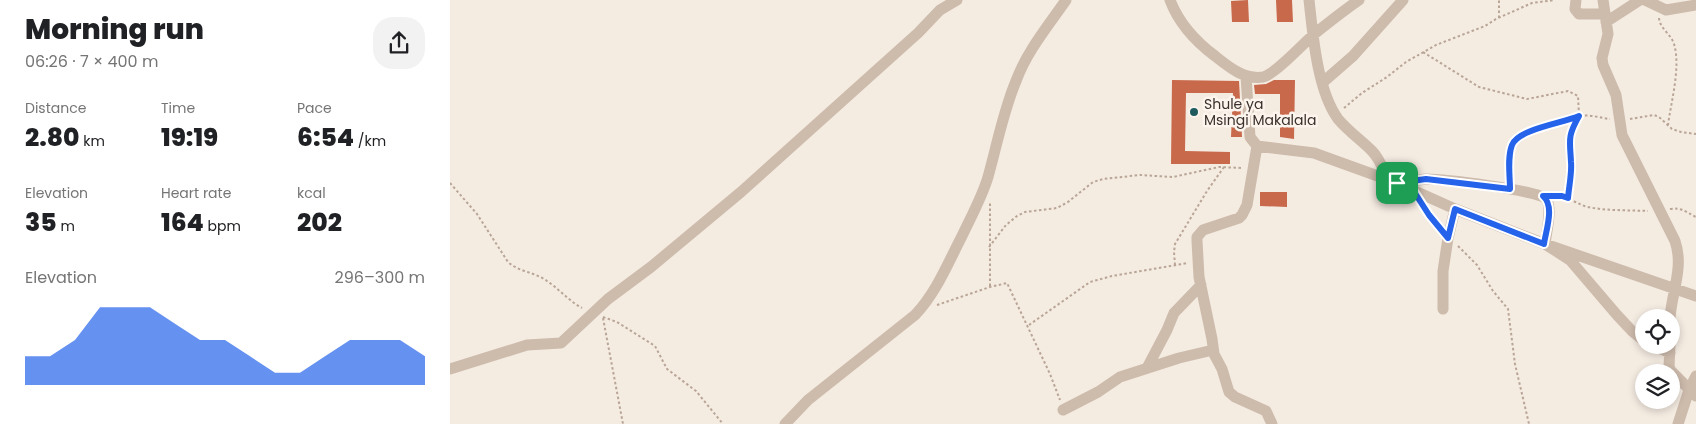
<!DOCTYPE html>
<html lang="en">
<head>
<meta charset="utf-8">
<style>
  :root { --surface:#fff; --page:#f2f2f2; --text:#202124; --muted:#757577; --accent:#2563eb }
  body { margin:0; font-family:Poppins,sans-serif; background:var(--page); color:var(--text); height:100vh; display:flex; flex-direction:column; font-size:19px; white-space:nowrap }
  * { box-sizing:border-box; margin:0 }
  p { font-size:16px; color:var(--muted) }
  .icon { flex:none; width:28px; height:28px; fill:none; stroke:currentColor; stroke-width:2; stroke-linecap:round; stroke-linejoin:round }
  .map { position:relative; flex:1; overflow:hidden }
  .panel { display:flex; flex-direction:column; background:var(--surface); width:450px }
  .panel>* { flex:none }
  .fabs { position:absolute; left:1185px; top:309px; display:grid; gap:10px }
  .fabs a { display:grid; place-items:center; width:45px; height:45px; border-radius:50%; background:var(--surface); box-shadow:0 2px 8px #0003; font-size:25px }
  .pin { position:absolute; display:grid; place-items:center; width:42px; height:42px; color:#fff; margin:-21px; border-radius:10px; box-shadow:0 2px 8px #0006 }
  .round { display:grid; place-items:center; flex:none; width:52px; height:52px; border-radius:20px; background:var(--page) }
  .headline { display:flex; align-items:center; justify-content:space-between; height:85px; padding:0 25px }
  h1 { font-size:28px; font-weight:800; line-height:38px }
  .metrics { display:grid; grid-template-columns:repeat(3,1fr); gap:8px; height:85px; padding:5px 25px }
  .metrics div { display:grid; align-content:center }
  .metrics b { font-size:25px; font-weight:800 }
  .metrics small { font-size:14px; font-weight:400 }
  .metrics p { font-size:14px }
  .chart { height:140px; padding:10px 25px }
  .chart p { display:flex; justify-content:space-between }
  .chart svg { width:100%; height:90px; margin-top:5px; fill:var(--accent); opacity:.7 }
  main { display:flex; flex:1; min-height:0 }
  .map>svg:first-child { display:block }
</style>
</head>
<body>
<main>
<section class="panel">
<div class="headline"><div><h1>Morning run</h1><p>06:26 · 7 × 400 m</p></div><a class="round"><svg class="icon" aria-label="share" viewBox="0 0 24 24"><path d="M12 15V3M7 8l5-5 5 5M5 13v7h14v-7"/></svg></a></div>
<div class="metrics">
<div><p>Distance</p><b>2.80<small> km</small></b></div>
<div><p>Time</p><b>19:19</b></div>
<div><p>Pace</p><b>6:54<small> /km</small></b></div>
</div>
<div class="metrics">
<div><p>Elevation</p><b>35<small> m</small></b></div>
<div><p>Heart rate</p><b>164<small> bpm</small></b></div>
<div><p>kcal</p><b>202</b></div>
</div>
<div class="chart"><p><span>Elevation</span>296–300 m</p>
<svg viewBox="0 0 160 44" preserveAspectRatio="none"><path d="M0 44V30L10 30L20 22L30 6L40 6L50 6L60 14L70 22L80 22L90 30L100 38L110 38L120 30L130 22L140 22L150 22L160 30V44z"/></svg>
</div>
</section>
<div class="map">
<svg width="1246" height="424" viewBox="0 0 1246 424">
  <rect width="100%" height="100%" fill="#f4ebe1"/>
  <path fill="#c8694b" d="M 798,0 L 799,22 L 782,22 L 781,1 Z
    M 826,0 L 842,0 L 843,22 L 827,22 Z
    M 722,80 L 789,81 L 792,137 L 781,137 L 783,93 L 736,93 L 735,151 L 780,152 L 780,164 L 721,164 Z
    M 824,80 L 845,80 L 844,139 L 830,137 L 830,94 L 805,94 L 804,85 L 816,84 Z
    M 810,192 L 837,192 L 837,207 L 810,206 Z"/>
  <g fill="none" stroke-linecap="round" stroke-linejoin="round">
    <path stroke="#b9a596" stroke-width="2" stroke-dasharray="2.5 2.5" stroke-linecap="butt" d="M 1049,18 L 1049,0
      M 1209,18 C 1210,29 1221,34 1224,44 C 1231,67 1221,102 1218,125
      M 973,52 L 1029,87 L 1077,99 L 1118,91 L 1128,96 L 1129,116 L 1120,132 L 1119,141 L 1121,163 L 1118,198
      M 894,108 L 912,93 L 937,77 L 956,62 L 986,45 L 1035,26 L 1046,19 L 1082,3 L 1105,0
      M 1180,119 L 1204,115 L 1209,117 L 1222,129 L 1231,132 L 1246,134
      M 1060,179 C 1060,169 1057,153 1062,144 C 1068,132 1116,119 1129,116 C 1140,114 1150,118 1160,119
      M 0,183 L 27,214 L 58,262 C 69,272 85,272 97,281 C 109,289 119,301 132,308
      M 1105,195 C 1118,196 1126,204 1138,207 C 1157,211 1178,210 1198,211
      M 973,207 L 990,229
      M 1220,209 C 1231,207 1236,212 1246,217
      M 1008,246 L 1027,265 L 1043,291 L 1058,309 L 1065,364 L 1079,424
      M 539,247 L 556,225 L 567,216 L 575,212 L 607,208 L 618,202 L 643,182 L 653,179 L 690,175 L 723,177 L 769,167 L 793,168
      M 725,265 L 724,252 L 725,244 L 757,191 L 774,167
      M 540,286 L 540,201
      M 487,305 L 540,287 L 557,283 L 600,374 L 610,400
      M 153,317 L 167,322 L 205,346 L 217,369 L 246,391 L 273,424
      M 153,318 L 173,424
      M 579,325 L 640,282 L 662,276 L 738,263"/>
    <path stroke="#cdbbac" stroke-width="11" d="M 720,0 C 729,24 745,41 765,56 C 779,67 794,80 813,77 C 824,75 853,44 863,35 C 878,23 893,11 909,0
      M 859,0 C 863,35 867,90 888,119 C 898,131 911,140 922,151 C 930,159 934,171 939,181
      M 1126,0 L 1125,9 L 1129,14 L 1155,14
      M 1153,0 L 1158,34 L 1152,58 L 1153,65 L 1166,95 L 1172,135 L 1225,241 C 1234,267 1222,291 1220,318
      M 1195,0 L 1216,10 L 1246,5
      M 1156,22 L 1190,0
      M 796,76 L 800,137 L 807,146 L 864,153 L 947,183 L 1005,209 L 1095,244 L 1246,296
      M 872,83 L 903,56 L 953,0
      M 807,146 L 797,205 L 792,215 L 789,218 L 753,230 L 747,237 L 747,241 L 749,277 L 762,339 L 764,354 L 772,369 L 779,392 L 785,397 L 816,411 L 822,424
      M 949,183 C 958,182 967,180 976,179 C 991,179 1089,190 1096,199 C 1103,207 1096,234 1095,244 L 1120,260 L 1167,315 L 1182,331 L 1194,341
      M 993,309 L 993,271 L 998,238 L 1005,209
      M 1202,345 L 1220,353
      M 1220,345 L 1219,367 L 1221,371 L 1246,396
      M 697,368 L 717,330 L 724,313 L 751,285
      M 0,369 L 77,345 L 111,343 L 158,299 L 201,267 L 291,192 L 468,33 L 490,10 L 507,0
      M 613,410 L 648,392 L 670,377 L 729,358 L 763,350
      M 335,424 L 358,400 L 465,315 C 486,293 498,263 512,236 C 521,217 532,197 538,177 C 547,145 553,112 566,81 C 577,51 598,26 616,0
      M 1228,424 L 1239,390 L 1246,376"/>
  </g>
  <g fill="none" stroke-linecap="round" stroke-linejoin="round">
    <g stroke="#fff" stroke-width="10">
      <path id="route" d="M 1129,116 C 1117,137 1120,140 1121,162 C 1122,173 1119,186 1118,198 L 1112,196 L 1093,196 C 1105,206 1096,230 1094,244 L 1005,209 L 998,238 L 979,215 L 963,190 L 947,183 L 976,179 L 1060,189 C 1060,176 1057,158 1062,145 C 1068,129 1113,123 1129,116 Z"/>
    </g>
    <use href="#route" stroke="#2563eb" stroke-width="6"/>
  </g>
  <circle fill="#1f5a5e" stroke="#fbf5ee" stroke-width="2" cx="744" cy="112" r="5"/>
  <g text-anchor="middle" stroke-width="5" stroke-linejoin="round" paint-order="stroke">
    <g font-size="14" fill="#3b302b" stroke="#fbf5ee" text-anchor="start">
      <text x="754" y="109">Shule ya<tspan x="754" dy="16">Msingi Makalala</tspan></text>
    </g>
  </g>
</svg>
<div class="fabs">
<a><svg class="icon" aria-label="locate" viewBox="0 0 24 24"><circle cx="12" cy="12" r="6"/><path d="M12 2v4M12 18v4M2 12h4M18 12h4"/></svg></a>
<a><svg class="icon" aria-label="layers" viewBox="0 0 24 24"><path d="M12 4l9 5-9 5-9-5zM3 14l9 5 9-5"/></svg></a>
</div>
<div class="pin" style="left:947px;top:183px;background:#1e9e55"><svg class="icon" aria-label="arrive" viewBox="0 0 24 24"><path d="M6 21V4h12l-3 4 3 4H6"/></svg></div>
</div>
</main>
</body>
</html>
